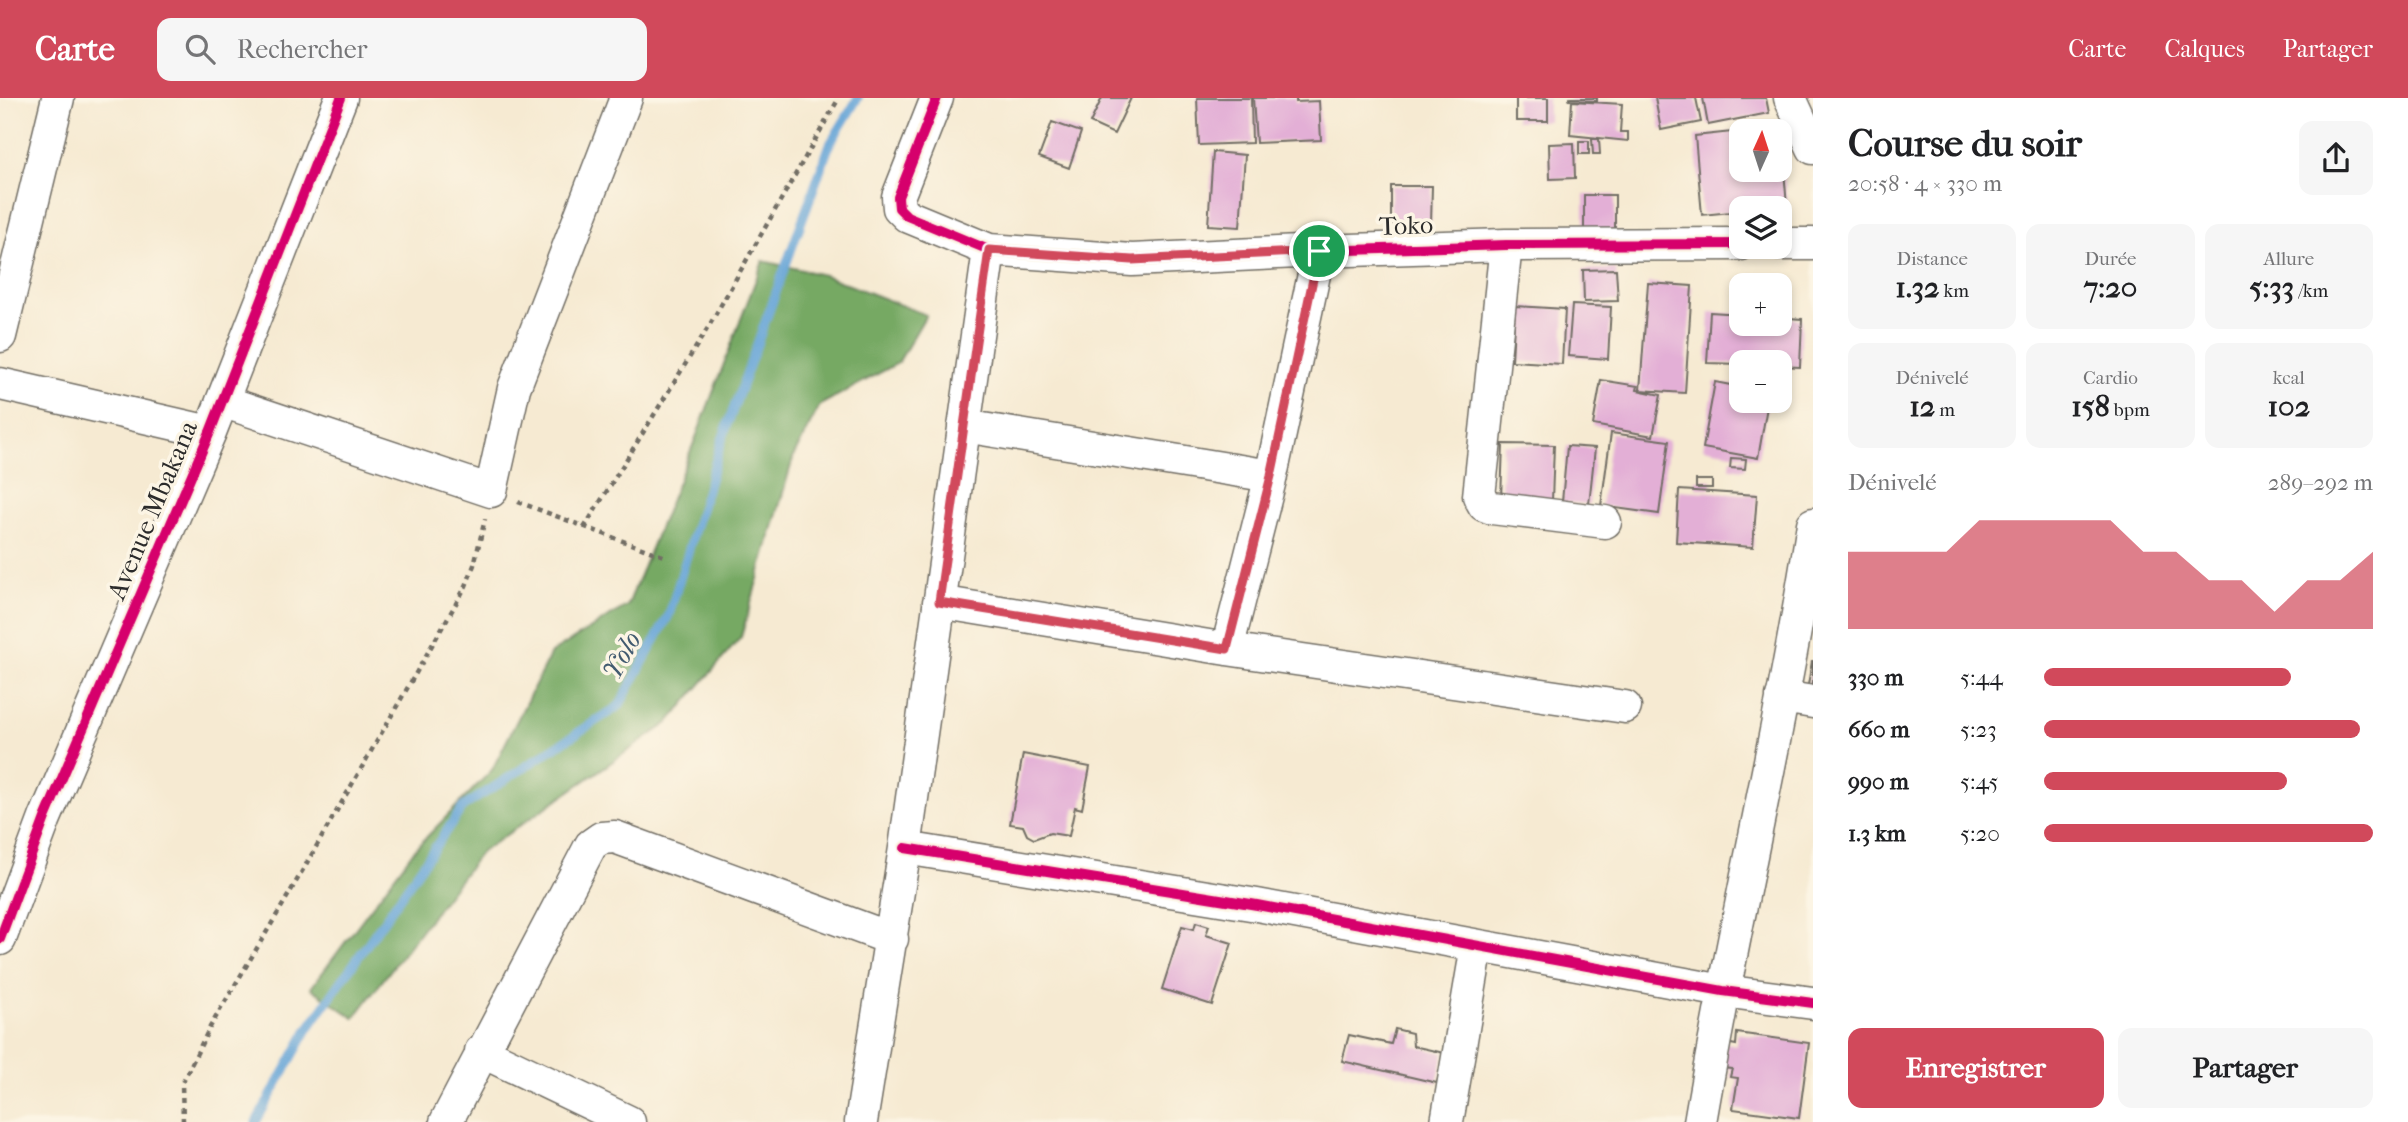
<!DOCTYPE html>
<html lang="fr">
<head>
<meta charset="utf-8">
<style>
  :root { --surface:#fff; --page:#f6f6f6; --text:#202124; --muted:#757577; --accent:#d1495b }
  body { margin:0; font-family:"IM FELL French Canon",serif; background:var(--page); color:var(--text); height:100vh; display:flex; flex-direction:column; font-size:26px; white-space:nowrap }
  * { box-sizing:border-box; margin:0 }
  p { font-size:23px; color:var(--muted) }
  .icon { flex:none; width:38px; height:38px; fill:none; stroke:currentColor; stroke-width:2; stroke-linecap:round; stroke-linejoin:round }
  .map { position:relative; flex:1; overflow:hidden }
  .side { display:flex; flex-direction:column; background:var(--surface); width:595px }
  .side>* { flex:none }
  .needle { width:46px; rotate:3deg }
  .buttons { position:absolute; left:1729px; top:21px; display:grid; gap:14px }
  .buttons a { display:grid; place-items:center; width:63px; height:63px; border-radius:14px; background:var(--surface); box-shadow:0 4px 10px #0003; font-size:35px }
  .pin { position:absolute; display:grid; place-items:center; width:60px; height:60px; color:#fff; margin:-30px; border:4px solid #fff; border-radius:50%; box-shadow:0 2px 7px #0007 }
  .round { display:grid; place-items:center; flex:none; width:74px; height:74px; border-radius:14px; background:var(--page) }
  .summary { display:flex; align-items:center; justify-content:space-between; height:119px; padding:0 35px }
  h1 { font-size:38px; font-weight:700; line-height:52px }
  .figures { display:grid; grid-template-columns:repeat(3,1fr); gap:10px; height:119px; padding:7px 35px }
  .figures div { display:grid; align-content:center; border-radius:14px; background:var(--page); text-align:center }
  .figures b { font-size:30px; font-weight:700 }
  .figures small { font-size:19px; font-weight:400 }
  .figures p { font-size:19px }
  .chart { height:196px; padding:14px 35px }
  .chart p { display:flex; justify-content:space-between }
  .chart svg { width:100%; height:126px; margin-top:7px; fill:var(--accent); opacity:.7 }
  .primary-button { display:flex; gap:14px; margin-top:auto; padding:14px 35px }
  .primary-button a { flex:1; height:80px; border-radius:14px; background:var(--accent); color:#fff; font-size:28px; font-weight:700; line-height:80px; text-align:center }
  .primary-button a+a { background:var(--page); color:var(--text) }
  ul { padding:0 35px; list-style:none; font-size:23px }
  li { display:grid; grid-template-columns:112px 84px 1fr; align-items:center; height:52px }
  li i { height:18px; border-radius:9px; background:var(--accent) }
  header { display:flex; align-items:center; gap:42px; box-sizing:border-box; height:98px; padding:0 35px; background:var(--accent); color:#fff }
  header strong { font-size:33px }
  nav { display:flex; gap:38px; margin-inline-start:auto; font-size:24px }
  .search { width:490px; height:63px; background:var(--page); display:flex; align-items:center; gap:18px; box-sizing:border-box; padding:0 24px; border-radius:14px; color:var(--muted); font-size:26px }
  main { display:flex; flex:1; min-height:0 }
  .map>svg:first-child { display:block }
</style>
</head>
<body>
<header>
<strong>Carte</strong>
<div class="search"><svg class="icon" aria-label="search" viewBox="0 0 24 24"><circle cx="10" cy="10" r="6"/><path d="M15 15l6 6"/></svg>Rechercher</div>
<nav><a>Carte</a><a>Calques</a><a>Partager</a></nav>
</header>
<main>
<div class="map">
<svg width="1813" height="1024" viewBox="0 0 1813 1024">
  <rect width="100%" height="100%" fill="#fcf5e5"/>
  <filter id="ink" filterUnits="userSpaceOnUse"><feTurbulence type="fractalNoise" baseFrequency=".0143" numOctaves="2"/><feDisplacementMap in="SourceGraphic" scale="14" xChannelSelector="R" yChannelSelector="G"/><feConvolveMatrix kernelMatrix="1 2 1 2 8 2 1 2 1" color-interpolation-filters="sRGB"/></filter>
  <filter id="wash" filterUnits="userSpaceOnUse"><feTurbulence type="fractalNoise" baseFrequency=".00686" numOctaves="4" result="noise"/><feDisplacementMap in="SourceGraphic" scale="28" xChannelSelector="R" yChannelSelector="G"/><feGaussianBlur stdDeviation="1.57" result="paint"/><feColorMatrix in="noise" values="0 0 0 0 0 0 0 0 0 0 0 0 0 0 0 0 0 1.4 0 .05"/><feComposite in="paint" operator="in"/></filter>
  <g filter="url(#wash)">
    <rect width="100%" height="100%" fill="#f6ead2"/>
    <path fill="#76a964" stroke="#506a48" stroke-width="2" d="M 763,163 L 824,177 L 926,217 L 898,265 L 820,307 L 794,357 L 741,539 L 668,625 L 480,755 L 354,920 L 311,890 L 415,751 L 492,672 L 551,555 L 628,507 L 695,342 Z"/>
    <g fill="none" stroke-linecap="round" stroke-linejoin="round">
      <path stroke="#65a4d7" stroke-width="9" d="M 256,1024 L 308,931 L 463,709 L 619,608 L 669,517 L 721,345 L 830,46 L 858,0"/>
    </g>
    <g id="blocks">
      <path fill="#e3afd6" d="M 1102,0 L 1131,0 L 1114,36 L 1090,25 Z
        M 1197,0 L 1251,0 L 1252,45 L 1199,47 Z
        M 1253,0 L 1296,0 L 1296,4 L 1319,3 L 1321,42 L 1256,45 Z
        M 1516,0 L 1548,0 L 1548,23 L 1516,23 Z
        M 1570,0 L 1597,0 L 1597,3 L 1569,2 Z
        M 1655,0 L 1696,0 L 1701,24 L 1661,32 Z
        M 1703,0 L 1766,0 L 1769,15 L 1708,27 Z
        M 1572,3 L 1622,6 L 1620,34 L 1628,34 L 1628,43 L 1570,37 Z
        M 1052,24 L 1081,34 L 1069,70 L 1039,59 Z
        M 1741,33 L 1741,72 L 1780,72 L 1780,47 L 1782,47 L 1787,109 L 1741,110 L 1741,113 L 1702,117 L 1695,38 Z
        M 1592,41 L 1599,41 L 1600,56 L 1593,56 Z
        M 1579,43 L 1589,43 L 1589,56 L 1579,56 Z
        M 1574,45 L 1575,80 L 1550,81 L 1549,46 Z
        M 1213,54 L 1245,57 L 1240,129 L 1208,127 Z
        M 1391,88 L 1432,88 L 1431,127 L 1391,126 Z
        M 1584,97 L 1615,97 L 1615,139 L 1584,139 Z
        M 1616,171 L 1618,203 L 1584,204 L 1583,172 Z
        M 1648,185 L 1692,188 L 1685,295 L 1640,292 Z
        M 1572,207 L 1611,209 L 1608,261 L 1568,258 Z
        M 1515,208 L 1565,211 L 1562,266 L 1512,263 Z
        M 1710,214 L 1741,216 L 1741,226 L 1780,226 L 1780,215 L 1790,215 L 1789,220 L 1802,221 L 1800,269 L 1780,268 L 1780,264 L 1741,264 L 1741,266 L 1707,265 Z
        M 1601,282 L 1638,288 L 1637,292 L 1661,297 L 1653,338 L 1593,327 Z
        M 1715,284 L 1741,289 L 1741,303 L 1768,303 L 1758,360 L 1703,350 Z
        M 1611,335 L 1669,343 L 1659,416 L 1601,408 Z
        M 1503,346 L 1554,347 L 1552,403 L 1501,401 Z
        M 1567,348 L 1595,350 L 1589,406 L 1562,404 Z
        M 1731,360 L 1746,361 L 1745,371 L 1730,370 Z
        M 1696,382 L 1712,382 L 1712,390 L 1696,390 Z
        M 1679,392 L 1757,397 L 1753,449 L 1676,444 Z
        M 1812,563 L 1813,563 L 1813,588 L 1808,587 Z
        M 1023,656 L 1090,669 L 1082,711 L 1075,709 L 1069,738 L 1050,735 L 1034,741 L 1027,737 L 1023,728 L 1010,726 Z
        M 1196,824 L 1209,828 L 1206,837 L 1232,845 L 1212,907 L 1162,891 L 1182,828 L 1194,831 Z
        M 1395,931 L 1412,935 L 1413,948 L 1444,955 L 1437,985 L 1342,963 L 1349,937 L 1391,946 Z
        M 1737,935 L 1809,945 L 1799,1020 L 1733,1011 L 1738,980 L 1730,979 L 1732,971 L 1722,970 L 1726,945 L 1736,947 Z"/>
    </g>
  </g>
  <g filter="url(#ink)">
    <use href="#blocks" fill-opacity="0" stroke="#726e65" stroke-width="2"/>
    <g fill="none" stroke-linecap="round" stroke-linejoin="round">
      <g stroke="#726e65" stroke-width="35">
        <path id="minor" d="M 937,0 L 898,99 L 899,110 L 907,118 L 989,152 L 1132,162 L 1319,153 L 1506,147 L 1741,146
          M 1790,0 L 1813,50
          M 1780,146 L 1813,146
          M 1506,147 L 1479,398 L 1484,407 L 1492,410 L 1605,424
          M 0,238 L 58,0
          M 0,286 L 210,334
          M 222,303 L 491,393 L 514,290 L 626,0
          M 964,328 L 1271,378
          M 939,504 L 1227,551 L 1625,609
          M 1227,551 L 1271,378 L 1319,153
          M 1782,599 L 1813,604
          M 905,750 L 1257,807 L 1723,893 L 1813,905
          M 0,841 L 45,720 L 210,334 L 341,0
          M 481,953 L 629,1024
          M 446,1024 L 591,747 L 601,740 L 615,739 L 892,841
          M 861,1024 L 905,750 L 989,152
          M 1447,1024 L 1477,848
          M 1700,1024 C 1734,824 1782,626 1813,426"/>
      </g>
      <path stroke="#726e65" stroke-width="4.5" stroke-dasharray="5 5" stroke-linecap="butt" d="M 518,404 L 666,459
        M 584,430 L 709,228 L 839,0
        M 183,1024 L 182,985 L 210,929 L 285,803 L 466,488 L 474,467 L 485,421"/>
      <use href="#minor" stroke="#fff" stroke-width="32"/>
      <g stroke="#fcf5e5" stroke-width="15">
        <path id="cycleway" d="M 937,0 L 898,99 L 899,110 L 907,118 L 989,152 L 1132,162 L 1319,153 L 1506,147 L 1741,146
          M 905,750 L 1257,807 L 1723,893 L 1813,905
          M 0,841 L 45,720 L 210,334 L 341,0"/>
      </g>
      <use href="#cycleway" stroke="#d6006c" stroke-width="10"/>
    </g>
  </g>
  <g fill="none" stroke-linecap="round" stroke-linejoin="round" filter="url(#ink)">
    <g stroke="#fff" stroke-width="14">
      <path id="route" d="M 989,152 L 1132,162 L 1319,153 L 1271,378 L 1227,551 L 939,504 Z"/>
    </g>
    <use href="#route" stroke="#d1495b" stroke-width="9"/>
  </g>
  <g text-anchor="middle" stroke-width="7" stroke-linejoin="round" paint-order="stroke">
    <g font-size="26" fill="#2b2b2b" stroke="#fcf5e5">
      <text transform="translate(1406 127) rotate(-2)" y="9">Toko</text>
      <text transform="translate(152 412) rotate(-67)" y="9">Avenue Mbakana</text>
    </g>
    <g font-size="28" font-style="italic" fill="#425b70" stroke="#fcf5e5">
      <text transform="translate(621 557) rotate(-61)" y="10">Yolo</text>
    </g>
  </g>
</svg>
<div class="buttons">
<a><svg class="needle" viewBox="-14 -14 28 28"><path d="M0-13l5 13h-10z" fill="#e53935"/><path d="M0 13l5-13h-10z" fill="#757577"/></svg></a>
<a><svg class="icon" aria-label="layers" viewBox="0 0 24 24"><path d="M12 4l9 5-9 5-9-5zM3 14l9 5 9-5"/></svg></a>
<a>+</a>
<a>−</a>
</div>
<div class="pin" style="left:1319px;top:153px;background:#1e9e55"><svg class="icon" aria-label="arrive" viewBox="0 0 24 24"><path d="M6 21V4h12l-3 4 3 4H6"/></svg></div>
</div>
<section class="side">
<div class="summary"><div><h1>Course du soir</h1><p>20:58 · 4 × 330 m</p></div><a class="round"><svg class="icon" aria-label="share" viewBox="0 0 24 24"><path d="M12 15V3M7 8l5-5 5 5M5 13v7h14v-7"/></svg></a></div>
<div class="figures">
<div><p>Distance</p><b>1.32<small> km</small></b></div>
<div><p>Durée</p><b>7:20</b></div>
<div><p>Allure</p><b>5:33<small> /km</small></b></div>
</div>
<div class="figures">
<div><p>Dénivelé</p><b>12<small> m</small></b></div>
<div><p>Cardio</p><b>158<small> bpm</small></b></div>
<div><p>kcal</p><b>102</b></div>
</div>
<div class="chart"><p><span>Dénivelé</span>289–292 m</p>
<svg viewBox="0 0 160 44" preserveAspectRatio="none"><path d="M0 44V17L10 17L20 17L30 17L40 6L50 6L60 6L70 6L80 6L90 17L100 17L110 27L120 27L130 38L140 27L150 27L160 17V44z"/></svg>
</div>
<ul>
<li><b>330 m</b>5:44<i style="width:75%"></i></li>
<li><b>660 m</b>5:23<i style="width:96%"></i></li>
<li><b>990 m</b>5:45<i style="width:74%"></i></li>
<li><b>1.3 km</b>5:20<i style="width:100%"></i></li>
</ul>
<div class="primary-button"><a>Enregistrer</a><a>Partager</a></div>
</section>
</main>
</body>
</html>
